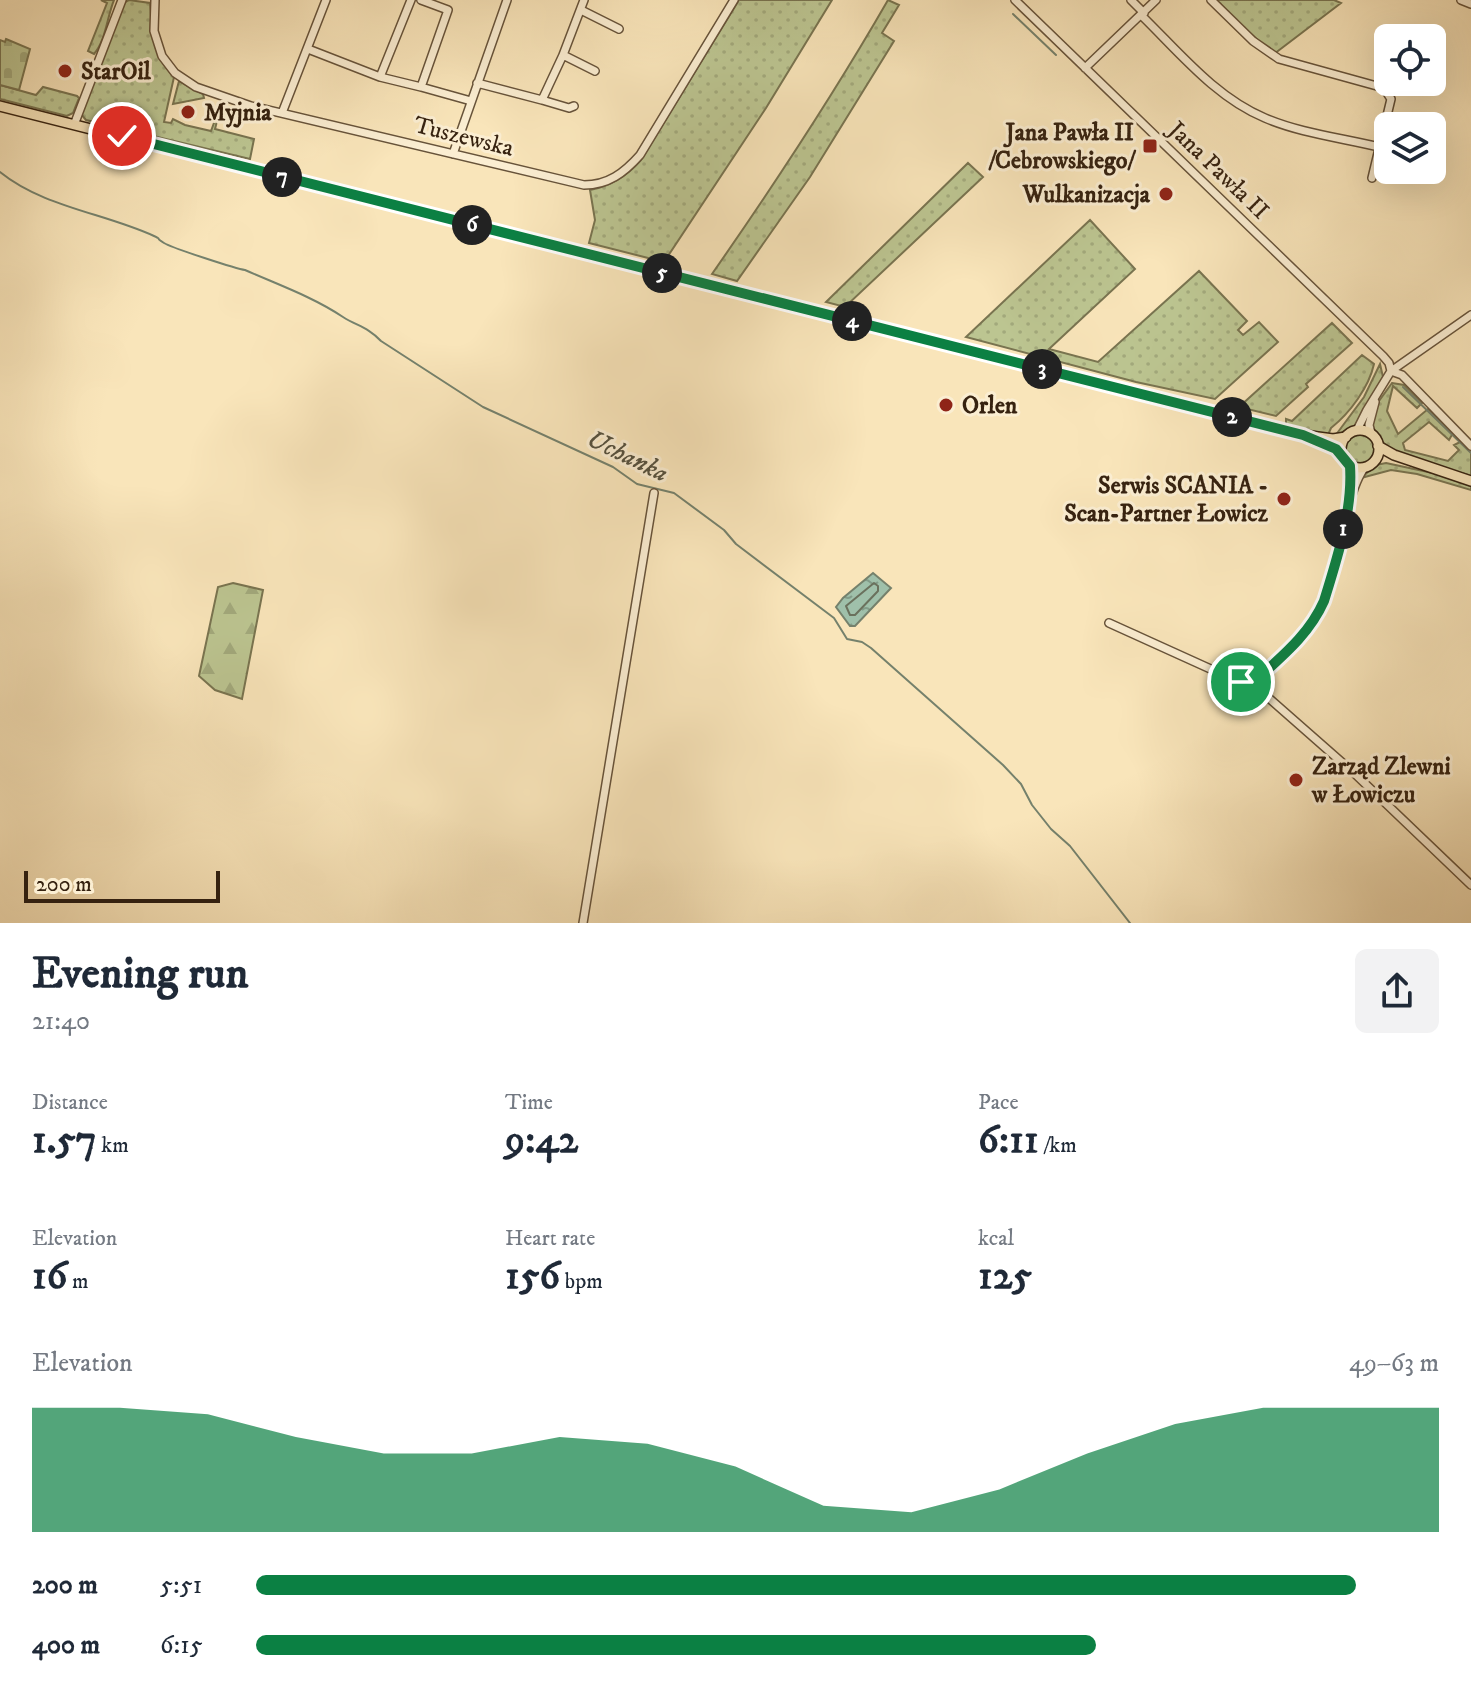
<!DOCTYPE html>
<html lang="en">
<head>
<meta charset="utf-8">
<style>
  :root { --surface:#fff; --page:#f2f2f3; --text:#1f2937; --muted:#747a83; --accent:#0b8043 }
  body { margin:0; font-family:"IM FELL DW Pica",serif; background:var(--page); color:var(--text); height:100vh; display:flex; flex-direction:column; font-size:30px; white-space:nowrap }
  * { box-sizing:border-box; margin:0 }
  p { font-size:26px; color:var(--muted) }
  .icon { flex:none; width:44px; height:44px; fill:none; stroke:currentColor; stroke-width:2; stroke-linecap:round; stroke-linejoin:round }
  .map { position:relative; height:923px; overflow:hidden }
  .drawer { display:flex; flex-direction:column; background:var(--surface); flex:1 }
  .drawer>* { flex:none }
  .fabs { position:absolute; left:1374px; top:24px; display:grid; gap:16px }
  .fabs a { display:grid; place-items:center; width:72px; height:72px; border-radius:12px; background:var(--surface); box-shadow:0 8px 32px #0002; font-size:40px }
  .scale { position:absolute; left:24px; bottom:20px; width:196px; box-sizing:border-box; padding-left:8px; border:4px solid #362210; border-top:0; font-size:22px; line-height:28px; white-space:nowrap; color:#362210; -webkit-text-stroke:6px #fbeed2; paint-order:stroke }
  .pin { position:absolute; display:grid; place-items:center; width:68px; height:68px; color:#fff; margin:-34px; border:4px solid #fff; border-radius:50%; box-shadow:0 2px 8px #0007 }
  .km { position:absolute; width:40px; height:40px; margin:-20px; border-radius:50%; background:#222; color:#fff; font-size:22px; line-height:40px; text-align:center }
  .round { display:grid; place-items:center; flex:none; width:84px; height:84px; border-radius:12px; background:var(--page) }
  .head { display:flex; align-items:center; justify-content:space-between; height:136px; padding:0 32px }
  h1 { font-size:44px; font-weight:700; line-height:60px }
  .figures { display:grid; grid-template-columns:repeat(3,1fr); gap:12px; height:136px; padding:8px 32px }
  .figures div { display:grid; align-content:center }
  .figures b { font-size:40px; font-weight:700 }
  .figures small { font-size:22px; font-weight:400 }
  .figures p { font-size:22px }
  .chart { height:224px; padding:16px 32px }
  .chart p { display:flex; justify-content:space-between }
  .chart svg { width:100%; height:144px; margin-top:8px; fill:var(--accent); opacity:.7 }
  ul { padding:0 32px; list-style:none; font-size:26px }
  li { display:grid; grid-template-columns:128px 96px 1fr; align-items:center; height:60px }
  li i { height:20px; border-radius:10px; background:var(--accent) }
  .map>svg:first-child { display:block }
</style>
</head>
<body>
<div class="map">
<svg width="1471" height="923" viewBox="0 0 1471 923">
  <defs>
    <pattern id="grass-dots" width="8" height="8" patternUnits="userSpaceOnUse" patternTransform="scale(2)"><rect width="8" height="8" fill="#bcc591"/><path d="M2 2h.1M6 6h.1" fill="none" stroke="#a2a97c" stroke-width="1.8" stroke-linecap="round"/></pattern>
    <pattern id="forest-firs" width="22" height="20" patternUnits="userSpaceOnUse" patternTransform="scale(2)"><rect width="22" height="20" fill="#bcc591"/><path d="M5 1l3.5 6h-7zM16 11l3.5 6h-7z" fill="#a2a97c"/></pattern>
    <pattern id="cemetery-stones" width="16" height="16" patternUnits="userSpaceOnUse" patternTransform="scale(2)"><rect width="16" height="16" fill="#bcc591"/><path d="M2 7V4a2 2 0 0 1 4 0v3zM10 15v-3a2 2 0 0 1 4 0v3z" fill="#a2a97c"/></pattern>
    <pattern id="water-ripples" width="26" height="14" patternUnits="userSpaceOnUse" patternTransform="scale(2)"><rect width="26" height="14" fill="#9fc0aa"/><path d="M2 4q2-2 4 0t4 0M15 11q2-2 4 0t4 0" fill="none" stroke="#829c89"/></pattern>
  </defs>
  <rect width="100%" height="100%" fill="#f9e5ba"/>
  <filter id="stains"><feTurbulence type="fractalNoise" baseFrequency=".0025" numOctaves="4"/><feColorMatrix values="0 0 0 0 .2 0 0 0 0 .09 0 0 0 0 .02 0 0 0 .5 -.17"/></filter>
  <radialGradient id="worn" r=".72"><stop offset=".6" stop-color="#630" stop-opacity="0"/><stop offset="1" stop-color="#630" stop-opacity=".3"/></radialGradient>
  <path fill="url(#grass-dots)" stroke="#797450" stroke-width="2" d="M 101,0 L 114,0 C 107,17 106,40 94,54 L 88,51 L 107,3 Z
    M 129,0 L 150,3 C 153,35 150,51 174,77 L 164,122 L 171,123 L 173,119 L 185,125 L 211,131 L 222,101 L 215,129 L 254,139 L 250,159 L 86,120 L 81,114 L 125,2 Z
    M 739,0 L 832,0 L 766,108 L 664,262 L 589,243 L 595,220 L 590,190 C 611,186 627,176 641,160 Z
    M 888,0 L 899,5 L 882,33 L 894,41 L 810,177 L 737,281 L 712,274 C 774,185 834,94 888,0 Z
    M 1212,0 L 1334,0 L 1341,3 L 1274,54 Z
    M 179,81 L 203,94 L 204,98 L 173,104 Z
    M 0,85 L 36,95 L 43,87 L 77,96 L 79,98 L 73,113 L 67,116 L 0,99 Z
    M 968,163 L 983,177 L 845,307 L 826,302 Z
    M 1090,220 L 1135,269 L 1049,349 L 1098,362 L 1199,271 L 1247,321 L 1238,330 L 1243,335 L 1259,322 L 1278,342 L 1215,399 L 1136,382 L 966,337 Z
    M 1332,323 L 1352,343 L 1306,384 L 1308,387 L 1276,416 L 1239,407 Z
    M 1362,355 L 1374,364 C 1369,387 1350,413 1331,428 L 1328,435 L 1286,424 L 1286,419 L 1292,421 Z
    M 1380,364 L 1383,377 L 1357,425 L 1335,436 L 1364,397 Z
    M 1392,383 L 1404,385 L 1422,403 L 1417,408 L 1393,386 L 1387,411 L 1398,434 L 1428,409 L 1453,433 L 1449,440 L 1429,422 L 1403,443 L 1405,450 L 1448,461 L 1459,450 L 1454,445 L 1462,441 L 1471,450 L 1471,476 C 1441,465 1378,459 1372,423 L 1379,401 Z
    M1346 449a14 14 0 1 1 28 0a14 14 0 1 1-28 0Z
    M 1386,463 L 1442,475 L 1471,486 L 1471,490 L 1417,474 L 1391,470 L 1361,478 L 1376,465 Z"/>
  <path fill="url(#forest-firs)" stroke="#797450" stroke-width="2" d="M 233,583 L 263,590 L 242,699 L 215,690 L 199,676 L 218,587 Z"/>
  <path fill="url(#cemetery-stones)" stroke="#797450" stroke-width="2" d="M 6,39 L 30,49 L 19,90 L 0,85 L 0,40 L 5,42 Z"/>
  <path fill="url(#water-ripples)" stroke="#75816c" stroke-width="2" d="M 873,573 L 891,588 L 855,626 L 850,626 L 836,607 L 843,598 Z"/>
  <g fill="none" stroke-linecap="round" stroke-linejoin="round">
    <path stroke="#6a715d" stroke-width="2" d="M 874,583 L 878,586 L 878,591 L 855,615 L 850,615 L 846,606 Z"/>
    <path stroke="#75816c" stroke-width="2" d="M 1013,14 L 1056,55
      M 0,172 C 43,207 104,213 154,236 C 163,240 154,237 164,243 C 172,248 237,269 245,270 C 279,285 313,297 343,317 C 357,326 368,327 381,341 L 483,407 L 613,467 L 637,484 L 674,493 L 724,530 L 736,544 L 834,618 L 847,639 L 862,642 L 871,648 L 1003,765 L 1021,784 L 1032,805 L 1051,829 L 1070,846 L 1130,923
      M 1403,387 L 1471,453"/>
    <g stroke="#67533a" stroke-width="10">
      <path id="minor" d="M 155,0 L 154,31 L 162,56 L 175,73 L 196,87 L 251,106 L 584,185 C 608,185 624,173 640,155 L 734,0
        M 1015,0 L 1383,356 L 1389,363 L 1391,371 L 1402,375 L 1471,446
        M 1131,0 L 1144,13
        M 1211,0 L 1253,41 L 1279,59 L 1384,88 L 1391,99 L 1372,178
        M 1461,0 L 1471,4
        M 581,10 L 619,29
        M 1141,15 C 1179,52 1215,97 1265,118 C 1300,133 1342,138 1379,147
        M 308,49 L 380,77 L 421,87 L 448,10 L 421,0
        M 563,55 L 595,71
        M 1085,68 L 1156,0
        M 380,77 L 411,0
        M 477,83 L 542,100 L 563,55 L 584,0
        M 421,87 L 471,101
        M 542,100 L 569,108 L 574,106
        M 282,113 L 326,0
        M 74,125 L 122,0
        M 453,154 L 507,0
        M 1357,430 L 1367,410 L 1391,371 L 1471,315
        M 1371,433 L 1369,425 L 1375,402
        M 1349,495 L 1350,466
        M 1109,623 L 1226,676 C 1256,687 1257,680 1278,660 C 1330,613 1329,583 1345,519 C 1350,502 1354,483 1364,468
        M 1255,681 L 1262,692 L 1354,773 L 1471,885
        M 583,923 L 654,493"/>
    </g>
    <g stroke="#362210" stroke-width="12">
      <path id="major" d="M 0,106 L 1303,435 L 1333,439 L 1346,437
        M1341 449a19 19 0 1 1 38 0a19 19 0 1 1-38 0Z
        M 1378,446 L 1394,455 L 1471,481"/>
    </g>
    <use href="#minor" stroke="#fbeed2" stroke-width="7"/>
    <use href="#major" stroke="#f9e5ba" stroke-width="9"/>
  </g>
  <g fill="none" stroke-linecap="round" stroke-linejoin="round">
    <g stroke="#fff" stroke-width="16">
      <path id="route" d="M 122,136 L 1303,435 L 1336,449 L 1350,466 C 1353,510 1337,559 1324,601 C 1309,635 1281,657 1255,681 L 1241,682"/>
    </g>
    <use href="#route" stroke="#0b8043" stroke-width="10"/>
  </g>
  <g fill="#8f2418" stroke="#fbeed2" stroke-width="3">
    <circle cx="65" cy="71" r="8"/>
    <circle cx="188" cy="112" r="8"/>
    <rect x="1142" y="138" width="16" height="16" rx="4"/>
    <circle cx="1166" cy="194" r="8"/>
    <circle cx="946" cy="405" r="8"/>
    <circle cx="1284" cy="499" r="8"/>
    <circle cx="1296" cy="780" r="8"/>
  </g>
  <g text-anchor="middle" stroke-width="6" stroke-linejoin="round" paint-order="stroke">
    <g font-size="24" font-weight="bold" fill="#362210" stroke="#fbeed2" text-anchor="start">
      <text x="81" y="79">StarOil</text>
      <text x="204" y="120">Myjnia</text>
      <text x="1134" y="140" text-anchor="end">Jana Pawła II<tspan x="1134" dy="28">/Cebrowskiego/</tspan></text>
      <text x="1150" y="202" text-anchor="end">Wulkanizacja</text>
      <text x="962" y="413">Orlen</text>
      <text x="1268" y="493" text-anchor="end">Serwis SCANIA -<tspan x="1268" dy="28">Scan-Partner Łowicz</tspan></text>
      <text x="1312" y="774">Zarząd Zlewni<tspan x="1312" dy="28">w Łowiczu</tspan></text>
    </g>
    <g font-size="24" fill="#362210" stroke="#fbeed2">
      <text transform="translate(464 136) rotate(14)" y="8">Tuszewska</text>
      <text transform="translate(1219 170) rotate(44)" y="8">Jana Pawła II</text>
    </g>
    <g font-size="26" font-style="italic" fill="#56513e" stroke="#fbeed2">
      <text transform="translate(628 455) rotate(26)" y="9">Uchanka</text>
    </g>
  </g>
  <rect width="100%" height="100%" filter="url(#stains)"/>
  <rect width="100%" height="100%" fill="url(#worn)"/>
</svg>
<div class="fabs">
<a><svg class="icon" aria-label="locate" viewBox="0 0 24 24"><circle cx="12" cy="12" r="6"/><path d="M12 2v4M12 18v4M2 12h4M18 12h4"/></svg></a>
<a><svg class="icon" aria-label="layers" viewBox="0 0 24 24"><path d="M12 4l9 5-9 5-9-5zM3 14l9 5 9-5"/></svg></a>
</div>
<div class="scale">200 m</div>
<div class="pin" style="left:1241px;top:682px;background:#1e9e55"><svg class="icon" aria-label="arrive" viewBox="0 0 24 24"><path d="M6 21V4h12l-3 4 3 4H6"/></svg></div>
<div class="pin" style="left:122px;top:136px;background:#d93025"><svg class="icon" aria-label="check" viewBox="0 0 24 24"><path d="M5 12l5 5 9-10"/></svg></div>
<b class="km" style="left:1343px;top:529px">1</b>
<b class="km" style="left:1232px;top:417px">2</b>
<b class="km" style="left:1042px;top:369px">3</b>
<b class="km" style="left:852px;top:321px">4</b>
<b class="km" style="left:662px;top:273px">5</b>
<b class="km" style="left:472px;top:225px">6</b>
<b class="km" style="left:282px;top:177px">7</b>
</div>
<section class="drawer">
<div class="head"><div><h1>Evening run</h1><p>21:40</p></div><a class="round"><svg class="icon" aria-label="share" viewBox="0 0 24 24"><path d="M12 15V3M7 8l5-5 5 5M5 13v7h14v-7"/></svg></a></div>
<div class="figures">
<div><p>Distance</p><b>1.57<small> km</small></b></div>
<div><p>Time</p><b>9:42</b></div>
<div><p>Pace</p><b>6:11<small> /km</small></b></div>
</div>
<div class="figures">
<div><p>Elevation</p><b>16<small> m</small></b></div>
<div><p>Heart rate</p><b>156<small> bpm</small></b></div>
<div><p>kcal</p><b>125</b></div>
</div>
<div class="chart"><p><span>Elevation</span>49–63 m</p>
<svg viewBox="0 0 160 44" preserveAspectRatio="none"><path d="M0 44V6L10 6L20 8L30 15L40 20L50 20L60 15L70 17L80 24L90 36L100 38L110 31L120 20L130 11L140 6L150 6L160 6V44z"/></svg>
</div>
<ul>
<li><b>200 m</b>5:51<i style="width:93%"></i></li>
<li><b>400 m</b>6:15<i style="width:71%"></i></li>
</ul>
</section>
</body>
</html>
